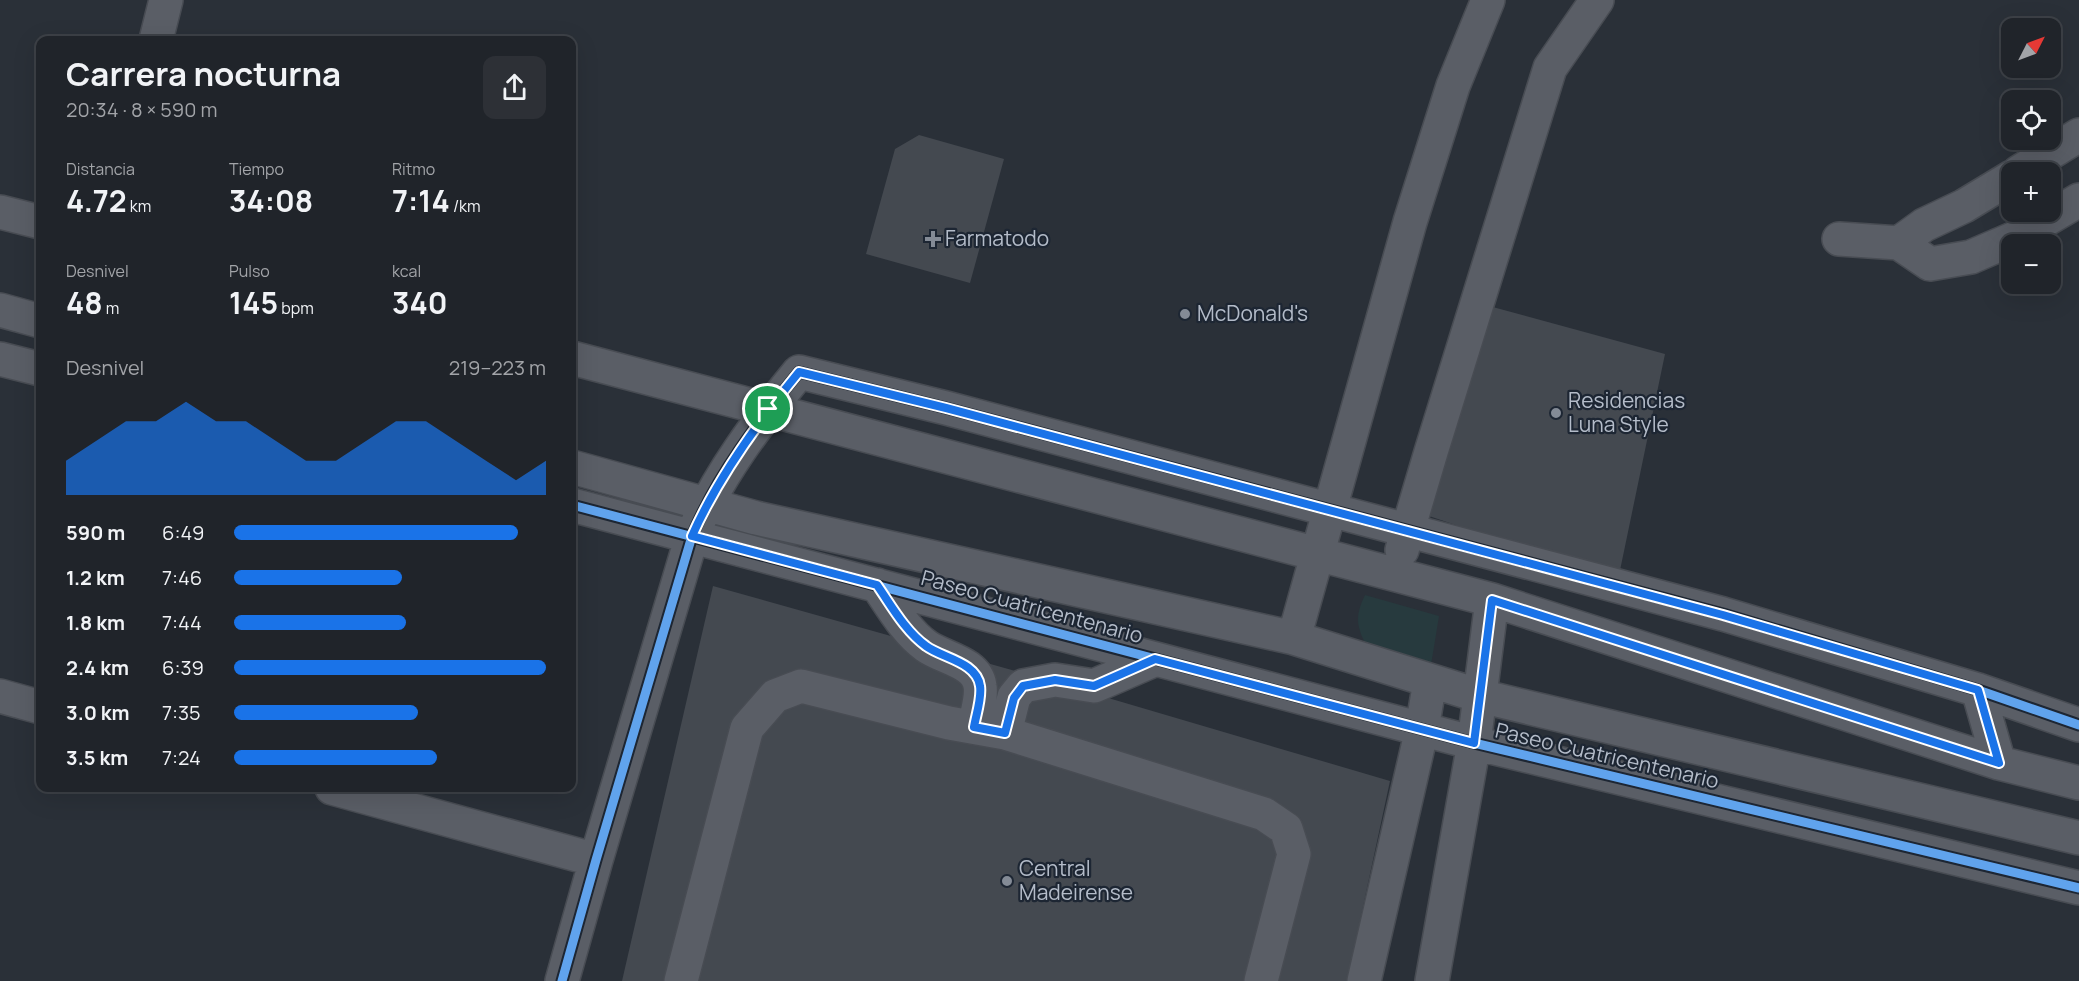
<!DOCTYPE html>
<html lang="es">
<head>
<meta charset="utf-8">
<style>
  :root { --surface:#20242a; --page:#2d3036; --text:#f1f3f6; --muted:#a2a4a8; --line:#3d4147; --accent:#1a73e8 }
  body { margin:0; font-family:Manrope,sans-serif; background:var(--page); color:var(--text); height:100vh; display:flex; flex-direction:column; font-size:22px; white-space:nowrap }
  * { box-sizing:border-box; margin:0 }
  p { font-size:20px; color:var(--muted) }
  .icon { flex:none; width:33px; height:33px; fill:none; stroke:currentColor; stroke-width:2; stroke-linecap:round; stroke-linejoin:round }
  .map { position:relative; flex:1; overflow:hidden }
  .details { position:absolute; left:36px; top:36px; width:540px; height:756px; display:flex; flex-direction:column; background:var(--surface); border-radius:12px; box-shadow:0 6px 24px #0002,0 0 0 2px var(--line) }
  .details>* { flex:none }
  .needle { width:39px; rotate:48deg }
  .buttons { position:absolute; left:2001px; top:18px; display:grid; gap:12px }
  .buttons a { display:grid; place-items:center; width:60px; height:60px; border-radius:12px; background:var(--surface); box-shadow:0 6px 24px #0002,0 0 0 2px var(--line); font-size:30px }
  .pin { position:absolute; display:grid; place-items:center; width:51px; height:51px; color:#fff; margin:-26px; border:3px solid #fff; border-radius:50%; box-shadow:0 2px 6px #0007 }
  .round { display:grid; place-items:center; flex:none; width:63px; height:63px; border-radius:12px; background:var(--page) }
  .headline { display:flex; align-items:center; justify-content:space-between; height:102px; padding:0 30px }
  h1 { font-size:33px; font-weight:700; line-height:45px }
  .metrics { display:grid; grid-template-columns:repeat(3,1fr); gap:9px; height:102px; padding:6px 30px }
  .metrics div { display:grid; align-content:center }
  .metrics b { font-size:30px; font-weight:700 }
  .metrics small { font-size:16px; font-weight:400 }
  .metrics p { font-size:16px }
  .chart { height:168px; padding:12px 30px }
  .chart p { display:flex; justify-content:space-between }
  .chart svg { width:100%; height:108px; margin-top:6px; fill:var(--accent); opacity:.7 }
  ul { padding:0 30px; list-style:none; font-size:20px }
  li { display:grid; grid-template-columns:96px 72px 1fr; align-items:center; height:45px }
  li i { height:15px; border-radius:8px; background:var(--accent) }
  .map>svg:first-child { display:block }
</style>
</head>
<body>
<div class="map">
<svg width="2079" height="981" viewBox="0 0 2079 981">
  <rect width="100%" height="100%" fill="#2a3038"/>
  <path fill="#273a3e" d="M 1365,595 L 1439,616 L 1431,665 L 1367,648 C 1357,626 1354,618 1365,595 Z"/>
  <path fill="#444950" d="M 919,135 L 1004,159 L 970,283 L 866,254 L 895,149 Z
    M 1489,306 L 1665,354 L 1618,580 L 1429,516 Z
    M 713,586 L 1054,682 L 1390,781 L 1347,981 L 622,981 Z"/>
  <g fill="none" stroke-linecap="round" stroke-linejoin="round">
    <g stroke="#484c53" stroke-width="36">
      <path id="minor" d="M 156,40 L 166,0
        M 2019,172 L 2079,135
        M 0,212 L 40,222
        M 1839,239 L 1899,243 L 1930,264 L 1971,257 L 2015,238 L 2079,200
        M 1899,243 L 1924,225 L 1964,206 L 2012,177
        M 0,310 L 40,321
        M 572,358 L 1492,600 L 1999,763 L 2079,783
        M 0,359 L 40,369
        M 572,467 L 756,518 L 1294,638 L 1480,696 L 2079,838
        M 572,505 L 1474,743 L 2079,888
        M 1402,550 L 1431,452 L 1550,68 L 1597,0
        M 877,585 C 891,605 905,631 926,646 C 942,658 977,662 980,686 C 982,698 976,715 974,727
        M 1294,638 L 1410,222 L 1453,86 L 1488,0
        M 1978,690 L 1999,763
        M 0,696 L 40,707
        M 1005,733 L 1014,697 L 1023,686 L 1055,680 L 1094,686 L 1156,659
        M 332,788 L 596,860
        M 562,981 L 596,860 L 692,536 C 717,476 758,422 799,372 L 946,408 L 1723,614 L 1978,690 L 2079,725
        M 681,981 L 747,728 L 775,696 L 801,686 L 949,723 L 1005,733 L 1264,814 L 1286,829 L 1294,854 L 1261,981
        M 1364,981 L 1422,729 L 1430,681
        M 1432,981 L 1474,743 L 1492,600"/>
    </g>
    <use href="#minor" stroke="#5a5e66" stroke-width="33"/>
    <g stroke="#1d2633" stroke-width="13">
      <path id="cycleway" d="M 572,505 L 1474,743 L 2079,888
        M 562,981 L 596,860 L 692,536 C 717,476 758,422 799,372 L 946,408 L 1723,614 L 1978,690 L 2079,725"/>
    </g>
    <use href="#cycleway" stroke="#60a3ed" stroke-width="9"/>
  </g>
  <g fill="none" stroke-linecap="round" stroke-linejoin="round">
    <g stroke="#fff" stroke-width="12">
      <path id="route" d="M 799,372 L 946,408 L 1723,615 L 1978,690 L 1999,763 L 1492,600 L 1474,743 L 1155,659 L 1094,686 L 1055,680 L 1023,686 L 1014,698 L 1005,733 L 974,727 C 976,715 982,698 980,686 C 977,662 942,658 926,646 C 905,631 891,605 877,585 L 692,536 C 718,477 758,422 799,372 Z"/>
    </g>
    <use href="#route" stroke="#1a73e8" stroke-width="8"/>
  </g>
  <g fill="#848b96" stroke="#1d2633" stroke-width="2">
    <path d="M930 230h6v6h6v6h-6v6h-6v-6h-6v-6h6z"/>
    <circle cx="1185" cy="314" r="6"/>
    <circle cx="1556" cy="413" r="6"/>
    <circle cx="1007" cy="881" r="6"/>
  </g>
  <g text-anchor="middle" stroke-width="4.5" stroke-linejoin="round" paint-order="stroke">
    <g font-size="21" fill="#b4bcc9" stroke="#1d2633" text-anchor="start">
      <text x="945" y="246">Farmatodo</text>
      <text x="1197" y="321">McDonald's</text>
      <text x="1568" y="408">Residencias<tspan x="1568" dy="24">Luna Style</tspan></text>
      <text x="1019" y="876">Central<tspan x="1019" dy="24">Madeirense</tspan></text>
    </g>
    <g font-size="21" fill="#b4bcc9" stroke="#1d2633">
      <text transform="translate(1032 607) rotate(15)" y="7">Paseo Cuatricentenario</text>
      <text transform="translate(1607 756) rotate(13)" y="7">Paseo Cuatricentenario</text>
    </g>
  </g>
</svg>
<div class="buttons">
<a><svg class="needle" viewBox="-14 -14 28 28"><path d="M0-13l5 13h-10z" fill="#e53935"/><path d="M0 13l5-13h-10z" fill="#a2a4a8"/></svg></a>
<a><svg class="icon" aria-label="locate" viewBox="0 0 24 24"><circle cx="12" cy="12" r="6"/><path d="M12 2v4M12 18v4M2 12h4M18 12h4"/></svg></a>
<a>+</a>
<a>−</a>
</div>
<div class="pin" style="left:768px;top:409px;background:#1e9e55"><svg class="icon" aria-label="arrive" viewBox="0 0 24 24"><path d="M6 21V4h12l-3 4 3 4H6"/></svg></div>
<section class="details">
<div class="headline"><div><h1>Carrera nocturna</h1><p>20:34 · 8 × 590 m</p></div><a class="round"><svg class="icon" aria-label="share" viewBox="0 0 24 24"><path d="M12 15V3M7 8l5-5 5 5M5 13v7h14v-7"/></svg></a></div>
<div class="metrics">
<div><p>Distancia</p><b>4.72<small> km</small></b></div>
<div><p>Tiempo</p><b>34:08</b></div>
<div><p>Ritmo</p><b>7:14<small> /km</small></b></div>
</div>
<div class="metrics">
<div><p>Desnivel</p><b>48<small> m</small></b></div>
<div><p>Pulso</p><b>145<small> bpm</small></b></div>
<div><p>kcal</p><b>340</b></div>
</div>
<div class="chart"><p><span>Desnivel</span>219–223 m</p>
<svg viewBox="0 0 160 44" preserveAspectRatio="none"><path d="M0 44V30L10 22L20 14L30 14L40 6L50 14L60 14L70 22L80 30L90 30L100 22L110 14L120 14L130 22L140 30L150 38L160 30V44z"/></svg>
</div>
<ul>
<li><b>590 m</b>6:49<i style="width:91%"></i></li>
<li><b>1.2 km</b>7:46<i style="width:54%"></i></li>
<li><b>1.8 km</b>7:44<i style="width:55%"></i></li>
<li><b>2.4 km</b>6:39<i style="width:100%"></i></li>
<li><b>3.0 km</b>7:35<i style="width:59%"></i></li>
<li><b>3.5 km</b>7:24<i style="width:65%"></i></li>
</ul>
</section>
</div>
</body>
</html>
